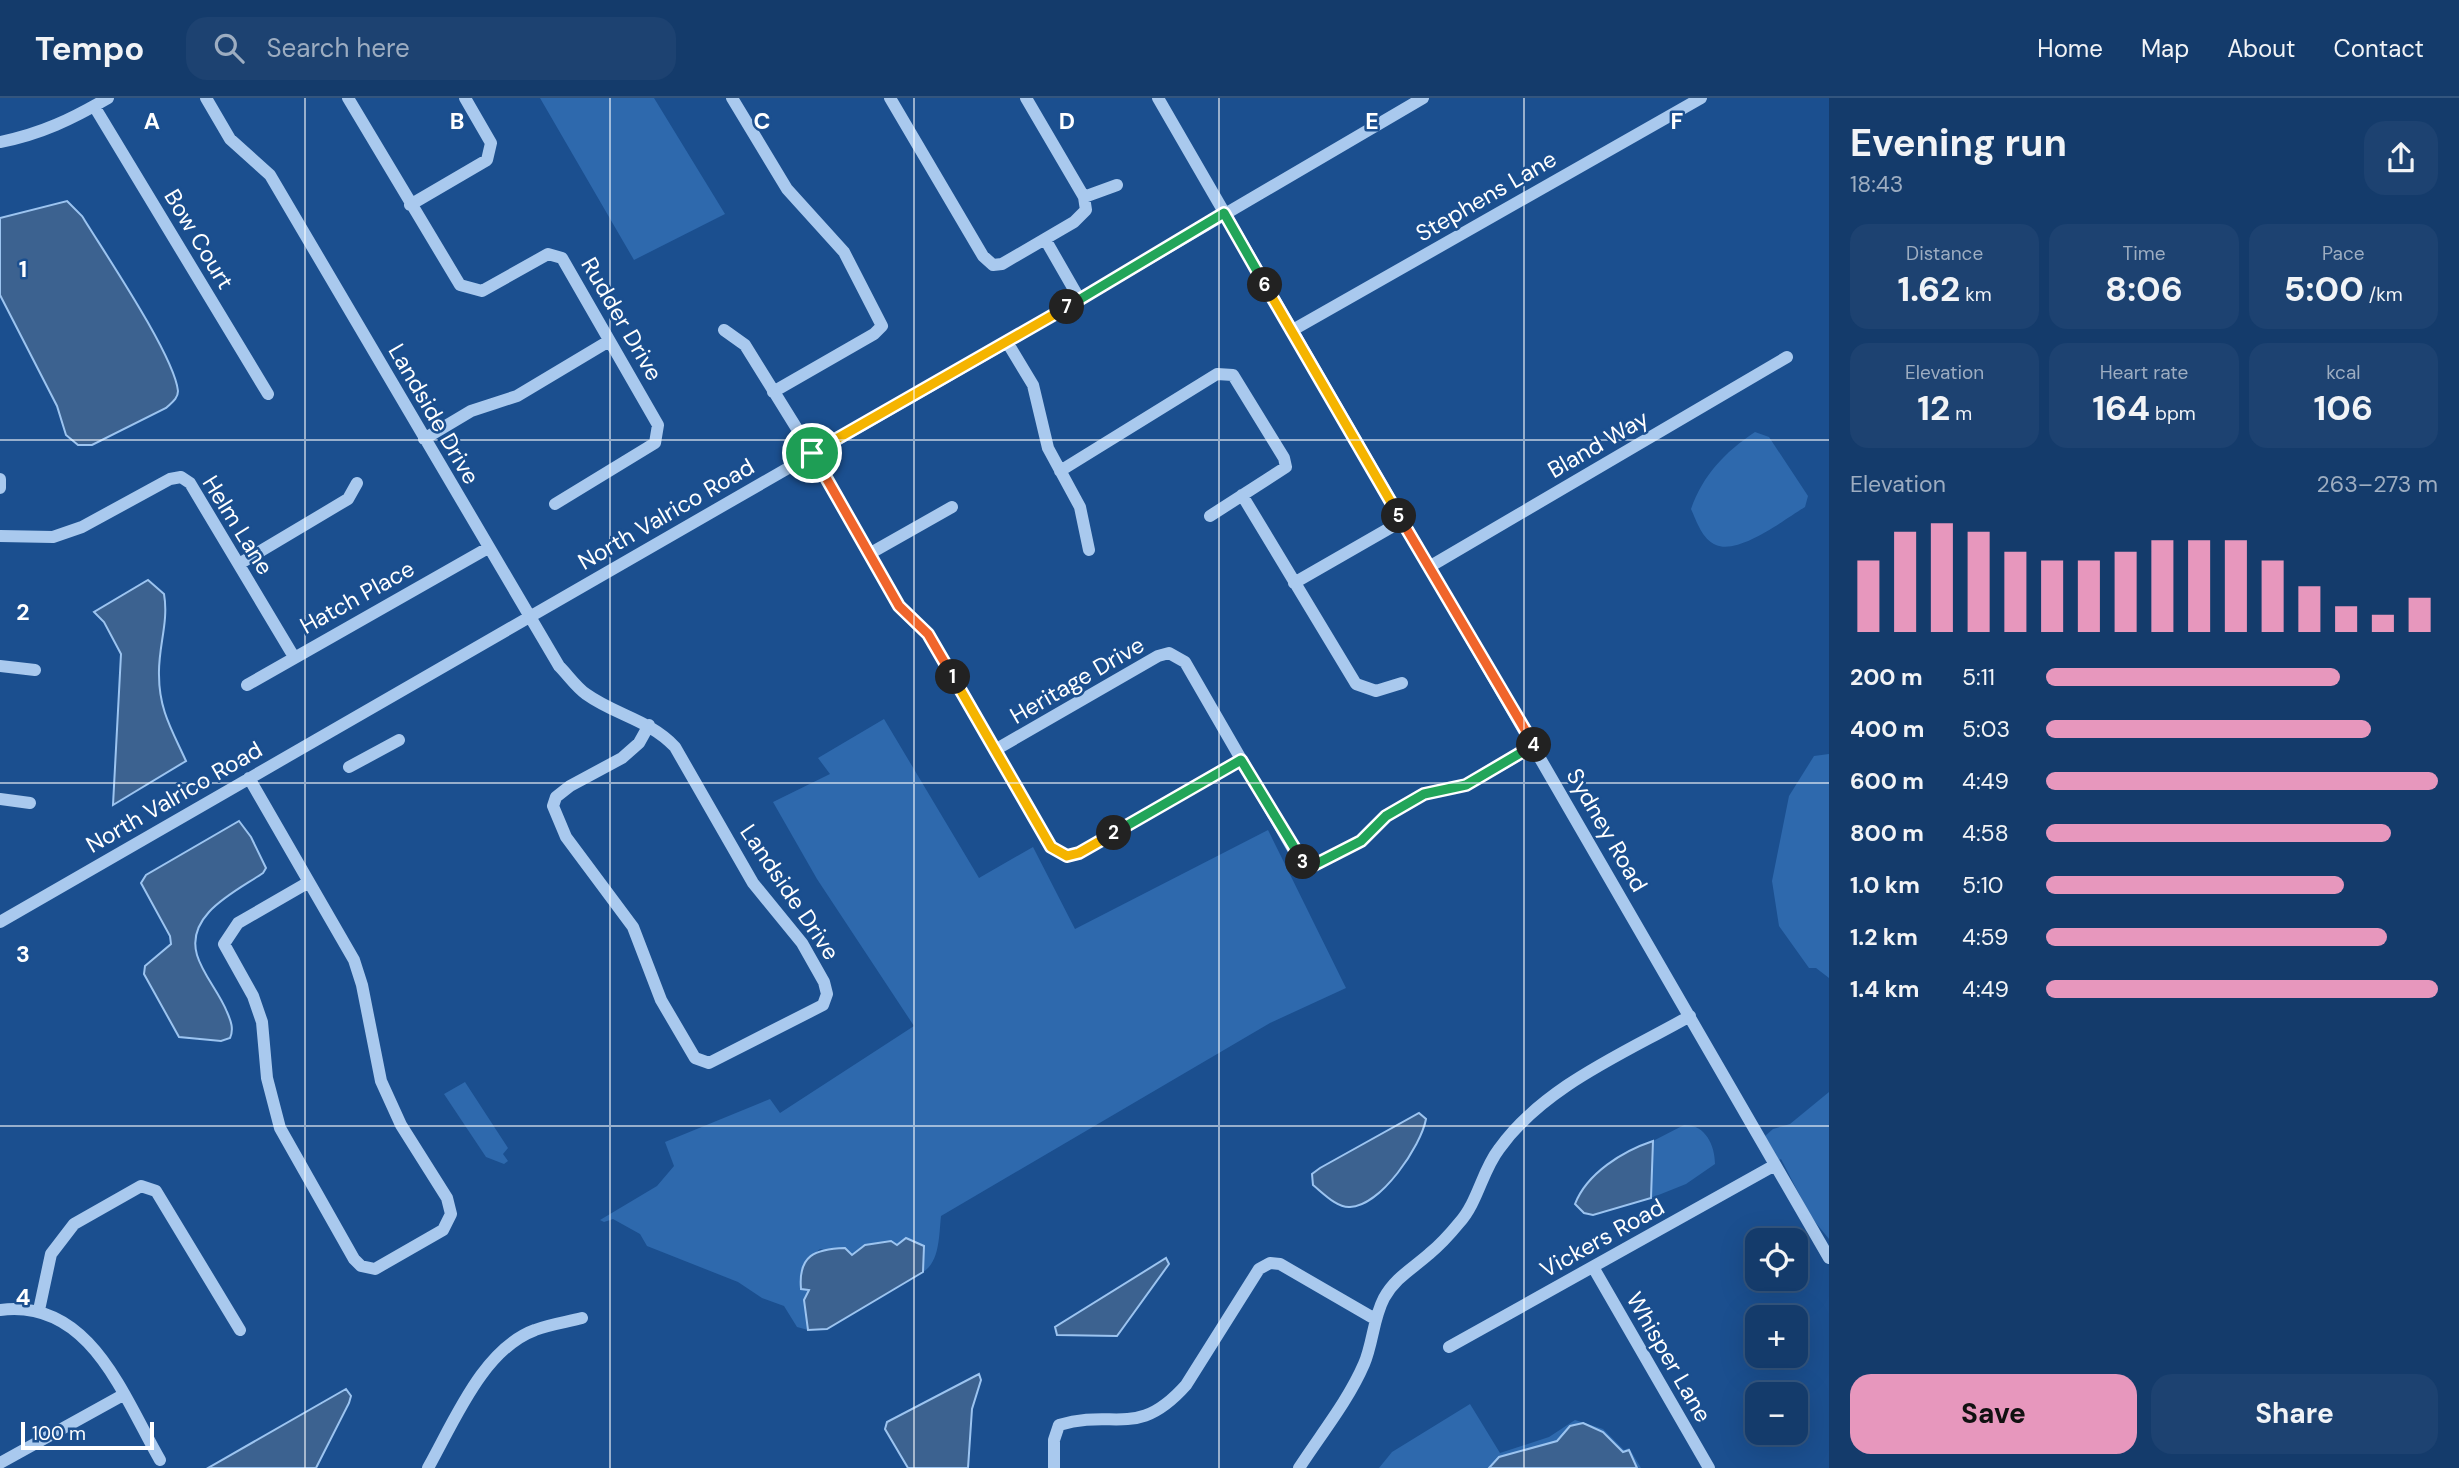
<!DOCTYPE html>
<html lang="en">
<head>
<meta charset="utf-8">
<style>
  :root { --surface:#143b6b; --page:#1d4271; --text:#f1f3f6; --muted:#9dadc1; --line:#33557e; --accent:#e797bd }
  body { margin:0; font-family:"DM Sans",sans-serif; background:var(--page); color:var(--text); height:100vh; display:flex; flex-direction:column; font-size:26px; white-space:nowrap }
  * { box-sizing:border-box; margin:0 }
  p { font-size:23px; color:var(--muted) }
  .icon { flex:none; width:38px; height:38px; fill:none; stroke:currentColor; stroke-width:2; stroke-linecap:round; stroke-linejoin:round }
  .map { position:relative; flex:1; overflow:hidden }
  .side { display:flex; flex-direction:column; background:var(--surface); width:630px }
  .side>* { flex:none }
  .buttons { position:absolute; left:1745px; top:1130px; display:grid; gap:14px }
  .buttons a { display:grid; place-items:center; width:63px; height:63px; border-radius:14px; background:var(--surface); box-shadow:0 7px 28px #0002,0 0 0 2px var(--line); font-size:35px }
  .scale { position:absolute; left:21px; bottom:18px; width:133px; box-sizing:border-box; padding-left:7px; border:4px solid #fff; border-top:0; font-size:19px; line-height:24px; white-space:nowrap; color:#fff; -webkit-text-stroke:5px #1b4f8f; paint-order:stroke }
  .pin { position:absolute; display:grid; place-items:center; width:60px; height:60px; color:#fff; margin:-30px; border:4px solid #fff; border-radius:50%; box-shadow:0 2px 7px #0007 }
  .km { position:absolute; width:35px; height:35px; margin:-18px; border-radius:50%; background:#222; color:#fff; font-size:19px; line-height:35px; text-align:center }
  .round { display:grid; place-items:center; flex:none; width:74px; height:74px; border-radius:21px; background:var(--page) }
  .overview { display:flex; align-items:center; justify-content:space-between; height:119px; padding:0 21px }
  h1 { font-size:38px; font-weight:700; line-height:52px }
  .metrics { display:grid; grid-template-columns:repeat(3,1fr); gap:10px; height:119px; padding:7px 21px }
  .metrics div { display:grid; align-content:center; border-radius:18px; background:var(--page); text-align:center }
  .metrics b { font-size:35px; font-weight:700 }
  .metrics small { font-size:19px; font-weight:400 }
  .metrics p { font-size:19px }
  .chart { height:196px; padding:14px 21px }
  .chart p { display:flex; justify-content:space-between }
  .chart svg { width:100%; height:126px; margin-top:7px; stroke:var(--accent); stroke-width:6 }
  .primary-button { display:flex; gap:14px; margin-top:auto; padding:14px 21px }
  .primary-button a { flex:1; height:80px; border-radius:21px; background:var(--accent); color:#111; font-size:28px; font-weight:700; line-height:80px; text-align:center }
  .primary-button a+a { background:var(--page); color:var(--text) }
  ul { padding:0 21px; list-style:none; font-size:23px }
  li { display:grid; grid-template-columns:112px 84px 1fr; align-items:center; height:52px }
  li i { height:18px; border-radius:9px; background:var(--accent) }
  header { display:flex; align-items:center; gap:42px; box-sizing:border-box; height:98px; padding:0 35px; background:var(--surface); border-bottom:2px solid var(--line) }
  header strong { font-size:33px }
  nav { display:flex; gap:38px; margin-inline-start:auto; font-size:24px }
  .search { width:490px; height:63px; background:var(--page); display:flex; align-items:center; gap:18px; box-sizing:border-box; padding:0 24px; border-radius:21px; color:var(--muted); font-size:26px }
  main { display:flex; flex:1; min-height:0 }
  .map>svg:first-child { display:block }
</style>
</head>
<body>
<header>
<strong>Tempo</strong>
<div class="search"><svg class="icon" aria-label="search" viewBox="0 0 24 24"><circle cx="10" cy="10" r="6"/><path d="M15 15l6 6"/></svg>Search here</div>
<nav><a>Home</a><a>Map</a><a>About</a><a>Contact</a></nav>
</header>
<main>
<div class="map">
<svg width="1829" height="1370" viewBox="0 0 1829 1370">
  <rect width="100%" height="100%" fill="#1b4f8f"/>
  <path fill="#2e69ad" d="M 540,0 L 654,0 L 725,116 L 634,162 Z
    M 1755,334 L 1769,339 L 1808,398 L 1805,409 C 1785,421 1739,457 1716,447 C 1702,441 1697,424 1691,411 C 1703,377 1725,354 1755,334 Z
    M 884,621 L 979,780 L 1033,749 L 1075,831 L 1268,732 L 1346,890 L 1270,925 L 941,1118 C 939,1136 940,1164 923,1174 L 924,1148 L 896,1147 L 891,1143 L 866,1147 L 852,1157 L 820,1151 C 805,1163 799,1171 802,1190 L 809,1191 L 806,1213 L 808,1232 L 797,1229 L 784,1208 L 762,1200 L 738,1184 L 647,1148 L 640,1136 L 613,1121 L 604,1124 L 600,1122 L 657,1088 L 674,1068 L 665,1044 L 770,1001 L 780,1015 L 914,928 L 817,781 L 773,704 L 830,676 L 818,660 Z
    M 1829,656 L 1829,880 L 1816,870 L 1809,870 L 1779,828 L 1772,783 L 1789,698 L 1814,658 Z
    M 465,984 L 508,1050 L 503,1056 L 508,1063 L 504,1066 L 486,1059 L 444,996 Z
    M 1829,994 L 1829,1141 L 1811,1119 L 1781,1061 L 1779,1062 L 1765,1038 L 1773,1031 L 1790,1026 Z
    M 1684,1027 C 1705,1026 1715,1047 1715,1066 L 1686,1086 L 1651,1100 L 1653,1043 Z
    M 1470,1306 L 1500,1355 L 1549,1339 L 1575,1322 L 1603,1331 L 1624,1352 L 1629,1350 L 1641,1370 L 1379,1370 L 1392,1354 Z"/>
  <path fill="#3c6290" stroke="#9cc4f0" stroke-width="2" d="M 67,103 L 82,118 C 104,154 174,257 178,293 C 178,301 171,305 166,310 L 92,347 L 78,347 L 66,337 L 57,308 L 0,197 L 0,120 Z
    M 148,482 L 164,496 C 169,524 158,549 159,577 C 159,612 172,632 186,663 L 113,707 L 121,556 L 104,524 L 94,514 Z
    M 239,723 L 251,739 L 266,770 L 263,775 C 237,793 185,816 197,857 C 203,877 219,894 227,914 C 231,923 234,931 230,940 L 221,943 L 179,939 L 144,876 L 145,868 L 171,846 L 170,838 L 141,785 L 146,777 Z
    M 1419,1015 L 1426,1021 C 1421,1048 1381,1108 1350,1109 C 1337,1110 1323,1095 1313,1087 L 1312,1076 L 1320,1070 Z
    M 1653,1043 L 1651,1100 L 1593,1117 L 1584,1115 L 1575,1106 C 1587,1075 1623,1053 1653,1043 Z
    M 906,1140 L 924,1148 L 923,1174 L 827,1231 L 808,1232 L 804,1202 L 809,1192 L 801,1191 C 798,1157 815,1151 845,1150 L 852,1157 L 865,1147 L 891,1143 L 897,1147 Z
    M 1166,1160 L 1169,1166 L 1117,1238 L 1057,1237 L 1055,1229 Z
    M 979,1276 L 981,1282 L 972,1311 L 968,1370 L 908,1370 L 885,1331 L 887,1324 Z
    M 346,1291 L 351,1298 L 349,1305 L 316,1370 L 208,1370 Z
    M 1583,1325 L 1603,1334 L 1623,1354 L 1629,1352 L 1637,1370 L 1489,1370 L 1499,1359 L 1557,1343 L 1570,1328 Z"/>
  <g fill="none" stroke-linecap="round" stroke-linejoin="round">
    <path stroke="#a9c9ee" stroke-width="12" d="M 206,0 L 230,41 L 270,77 L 559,568 C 568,577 576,589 586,596 C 615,617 650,622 675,649 L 753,785 L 802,845 L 824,884 L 827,896 L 823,907 L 709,965 L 695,960 L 661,902 L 633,829 L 566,739 L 553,708 L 556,699 L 570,688 L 622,660 L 639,645 L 649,627
      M 348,0 L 460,187 L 482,193 L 548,156 L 562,160 L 658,327 L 655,345 L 555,406
      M 732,0 L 787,91 L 844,154 L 882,228 L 874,236 L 773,294
      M 890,0 L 983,158 L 993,167 L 1002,166 L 1074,124 L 1086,112 L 1084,99 L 1026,0
      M 1158,0 L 1829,1160
      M 94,8 L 268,296
      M 0,44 C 41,36 72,21 108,0
      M 1084,99 L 1117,87
      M 410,107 L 487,62 L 491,45 L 465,0
      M 1045,141 L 1080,202
      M 724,232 L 745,247 L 812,355 L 899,508 L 928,536 L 1051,749 L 1067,758 L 1079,755 L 1241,662
      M 1291,233 L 1701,0
      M 1007,244 L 1033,287 L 1048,350 L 1080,409 L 1089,452
      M 424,341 L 471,313 L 517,298 L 609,243
      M 1060,373 L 1217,276 L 1233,277 L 1284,360 L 1286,369 L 1210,418
      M 0,381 L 0,390
      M 1242,397 L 1356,586 L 1376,593 L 1402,585
      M 0,438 L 53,439 L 82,429 L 170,381 L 181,379 L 190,385 L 294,559
      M 869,456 L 952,409
      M 239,466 L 348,401 L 357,385
      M 1429,469 L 1787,259
      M 1294,485 L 1402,423
      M 0,568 L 35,572
      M 247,587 L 488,450
      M 995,652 L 1158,558 L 1169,555 L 1185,564 L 1297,758 L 1304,765 L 1315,767 L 1361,743 L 1386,718 L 1424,696 L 1466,687 L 1534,648
      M 349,669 L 399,642
      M 249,680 L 354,862 L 362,887 L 381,983 L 401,1027 L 447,1100 L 451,1116 L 443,1132 L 375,1171 L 361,1168 L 354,1161 L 280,1030 L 267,980 L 262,924 L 253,898 L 224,846 L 238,825 L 309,784
      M 0,701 L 30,705
      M 0,824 L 1007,244 L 1423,0
      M 1593,1169 L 1709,1370
      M 0,1212 C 90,1200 123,1298 160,1362
      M 39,1212 L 51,1156 L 74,1126 L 141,1088 L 156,1093 L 240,1232
      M 1449,1249 L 1775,1067
      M 0,1365 L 123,1297
      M 428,1370 C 454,1324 483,1251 535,1232 C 550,1226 567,1224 582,1220
      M 1054,1370 L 1054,1342 L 1059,1327 C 1115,1310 1137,1342 1186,1287 L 1259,1171 L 1270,1165 L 1280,1166 L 1375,1221
      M 1299,1370 C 1321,1336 1348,1303 1364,1266 C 1373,1245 1373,1221 1384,1200 C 1395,1180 1412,1171 1429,1156 C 1440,1147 1450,1136 1459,1125 C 1478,1104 1482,1073 1499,1051 C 1544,988 1625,955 1690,918"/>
  </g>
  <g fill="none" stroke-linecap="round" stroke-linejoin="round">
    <g stroke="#fff" stroke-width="14">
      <path id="split-1" d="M 812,355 L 899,508 L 928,536 L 953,579"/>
    </g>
    <g stroke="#fff" stroke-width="14">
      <path id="split-2" d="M 953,579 L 1051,749 L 1067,758 L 1079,755 L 1114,735"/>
    </g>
    <g stroke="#fff" stroke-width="14">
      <path id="split-3" d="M 1114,735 L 1241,662 L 1303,764"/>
    </g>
    <g stroke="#fff" stroke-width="14">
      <path id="split-4" d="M 1303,764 L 1314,767 L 1361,743 L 1386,718 L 1424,696 L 1466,687 L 1534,647"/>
    </g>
    <g stroke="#fff" stroke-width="14">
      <path id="split-5" d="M 1399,418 L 1534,647"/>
    </g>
    <g stroke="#fff" stroke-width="14">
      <path id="split-6" d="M 1265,187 L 1399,418"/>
    </g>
    <g stroke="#fff" stroke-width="14">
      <path id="split-7" d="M 1067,209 L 1224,115 L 1265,187"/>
    </g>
    <g stroke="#fff" stroke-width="14">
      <path id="split-8" d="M 812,355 L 1067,209"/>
    </g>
    <use href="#split-1" stroke="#f0652b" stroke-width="9"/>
    <use href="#split-2" stroke="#f5b400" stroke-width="9"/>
    <use href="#split-3" stroke="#22a559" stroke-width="9"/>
    <use href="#split-4" stroke="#22a559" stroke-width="9"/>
    <use href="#split-5" stroke="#f0652b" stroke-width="9"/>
    <use href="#split-6" stroke="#f5b400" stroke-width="9"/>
    <use href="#split-7" stroke="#22a559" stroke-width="9"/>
    <use href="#split-8" stroke="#f5b400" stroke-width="9"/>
  </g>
  <path fill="none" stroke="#fff" stroke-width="2" stroke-opacity="0.55" d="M 305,0 L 305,1370M 610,0 L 610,1370M 914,0 L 914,1370M 1219,0 L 1219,1370M 1524,0 L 1524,1370M 0,342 L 1829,342M 0,685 L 1829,685M 0,1028 L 1829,1028"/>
  <g text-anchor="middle" stroke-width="5" stroke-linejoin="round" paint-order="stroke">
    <g font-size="23" fill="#fff" stroke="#1b4f8f">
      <text transform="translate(1486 98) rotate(-30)" y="8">Stephens Lane</text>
      <text transform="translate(199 141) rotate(59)" y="8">Bow Court</text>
      <text transform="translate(622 221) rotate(60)" y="8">Rudder Drive</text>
      <text transform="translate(434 316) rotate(60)" y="8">Landside Drive</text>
      <text transform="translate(1598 346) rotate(-30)" y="8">Bland Way</text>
      <text transform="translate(666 416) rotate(-30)" y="8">North Valrico Road</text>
      <text transform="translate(238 427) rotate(58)" y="8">Helm Lane</text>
      <text transform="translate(357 499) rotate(-29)" y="8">Hatch Place</text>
      <text transform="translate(1077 582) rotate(-30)" y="8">Heritage Drive</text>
      <text transform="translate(174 699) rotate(-30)" y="8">North Valrico Road</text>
      <text transform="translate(1607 732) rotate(60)" y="8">Sydney Road</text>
      <text transform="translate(790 794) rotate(56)" y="8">Landside Drive</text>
      <text transform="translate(1602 1140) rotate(-29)" y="8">Vickers Road</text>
      <text transform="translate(1669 1259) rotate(60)" y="8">Whisper Lane</text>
    </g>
  </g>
  <g font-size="23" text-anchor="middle" font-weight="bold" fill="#fff" stroke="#1b4f8f" stroke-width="5" stroke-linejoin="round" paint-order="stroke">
    <text x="152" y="31">A</text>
    <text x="457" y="31">B</text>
    <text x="762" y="31">C</text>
    <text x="1067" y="31">D</text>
    <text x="1372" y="31">E</text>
    <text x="1677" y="31">F</text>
    <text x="23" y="179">1</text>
    <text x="23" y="522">2</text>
    <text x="23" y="864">3</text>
    <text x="23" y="1207">4</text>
  </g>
</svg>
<div class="buttons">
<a><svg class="icon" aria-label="locate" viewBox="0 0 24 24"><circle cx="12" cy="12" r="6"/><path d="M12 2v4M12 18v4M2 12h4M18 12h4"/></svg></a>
<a>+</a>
<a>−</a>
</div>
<div class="scale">100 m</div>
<div class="pin" style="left:812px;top:355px;background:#1e9e55"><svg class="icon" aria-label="arrive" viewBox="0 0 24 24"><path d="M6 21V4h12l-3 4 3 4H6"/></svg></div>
<b class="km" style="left:953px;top:579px">1</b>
<b class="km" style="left:1114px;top:735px">2</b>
<b class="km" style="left:1303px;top:764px">3</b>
<b class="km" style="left:1534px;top:647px">4</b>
<b class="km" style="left:1399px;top:418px">5</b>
<b class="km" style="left:1265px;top:187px">6</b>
<b class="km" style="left:1067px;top:209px">7</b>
</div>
<section class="side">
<div class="overview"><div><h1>Evening run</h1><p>18:43</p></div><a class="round"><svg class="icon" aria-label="share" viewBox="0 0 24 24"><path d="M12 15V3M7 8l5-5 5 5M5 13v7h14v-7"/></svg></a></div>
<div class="metrics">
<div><p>Distance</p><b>1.62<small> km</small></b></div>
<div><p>Time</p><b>8:06</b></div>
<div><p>Pace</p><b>5:00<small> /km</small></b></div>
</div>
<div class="metrics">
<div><p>Elevation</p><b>12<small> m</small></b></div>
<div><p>Heart rate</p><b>164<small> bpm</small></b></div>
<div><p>kcal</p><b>106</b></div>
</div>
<div class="chart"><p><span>Elevation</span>263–273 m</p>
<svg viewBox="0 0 160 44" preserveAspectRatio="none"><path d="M5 44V19M15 44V9M25 44V6M35 44V9M45 44V16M55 44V19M65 44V19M75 44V16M85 44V12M95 44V12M105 44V12M115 44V19M125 44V28M135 44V35M145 44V38M155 44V32"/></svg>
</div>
<ul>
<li><b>200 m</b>5:11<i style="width:75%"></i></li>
<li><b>400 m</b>5:03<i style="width:83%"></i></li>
<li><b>600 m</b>4:49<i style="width:100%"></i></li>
<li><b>800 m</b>4:58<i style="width:88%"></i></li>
<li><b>1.0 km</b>5:10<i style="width:76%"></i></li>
<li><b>1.2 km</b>4:59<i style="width:87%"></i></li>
<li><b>1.4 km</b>4:49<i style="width:100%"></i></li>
</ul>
<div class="primary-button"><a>Save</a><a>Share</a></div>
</section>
</main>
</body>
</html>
